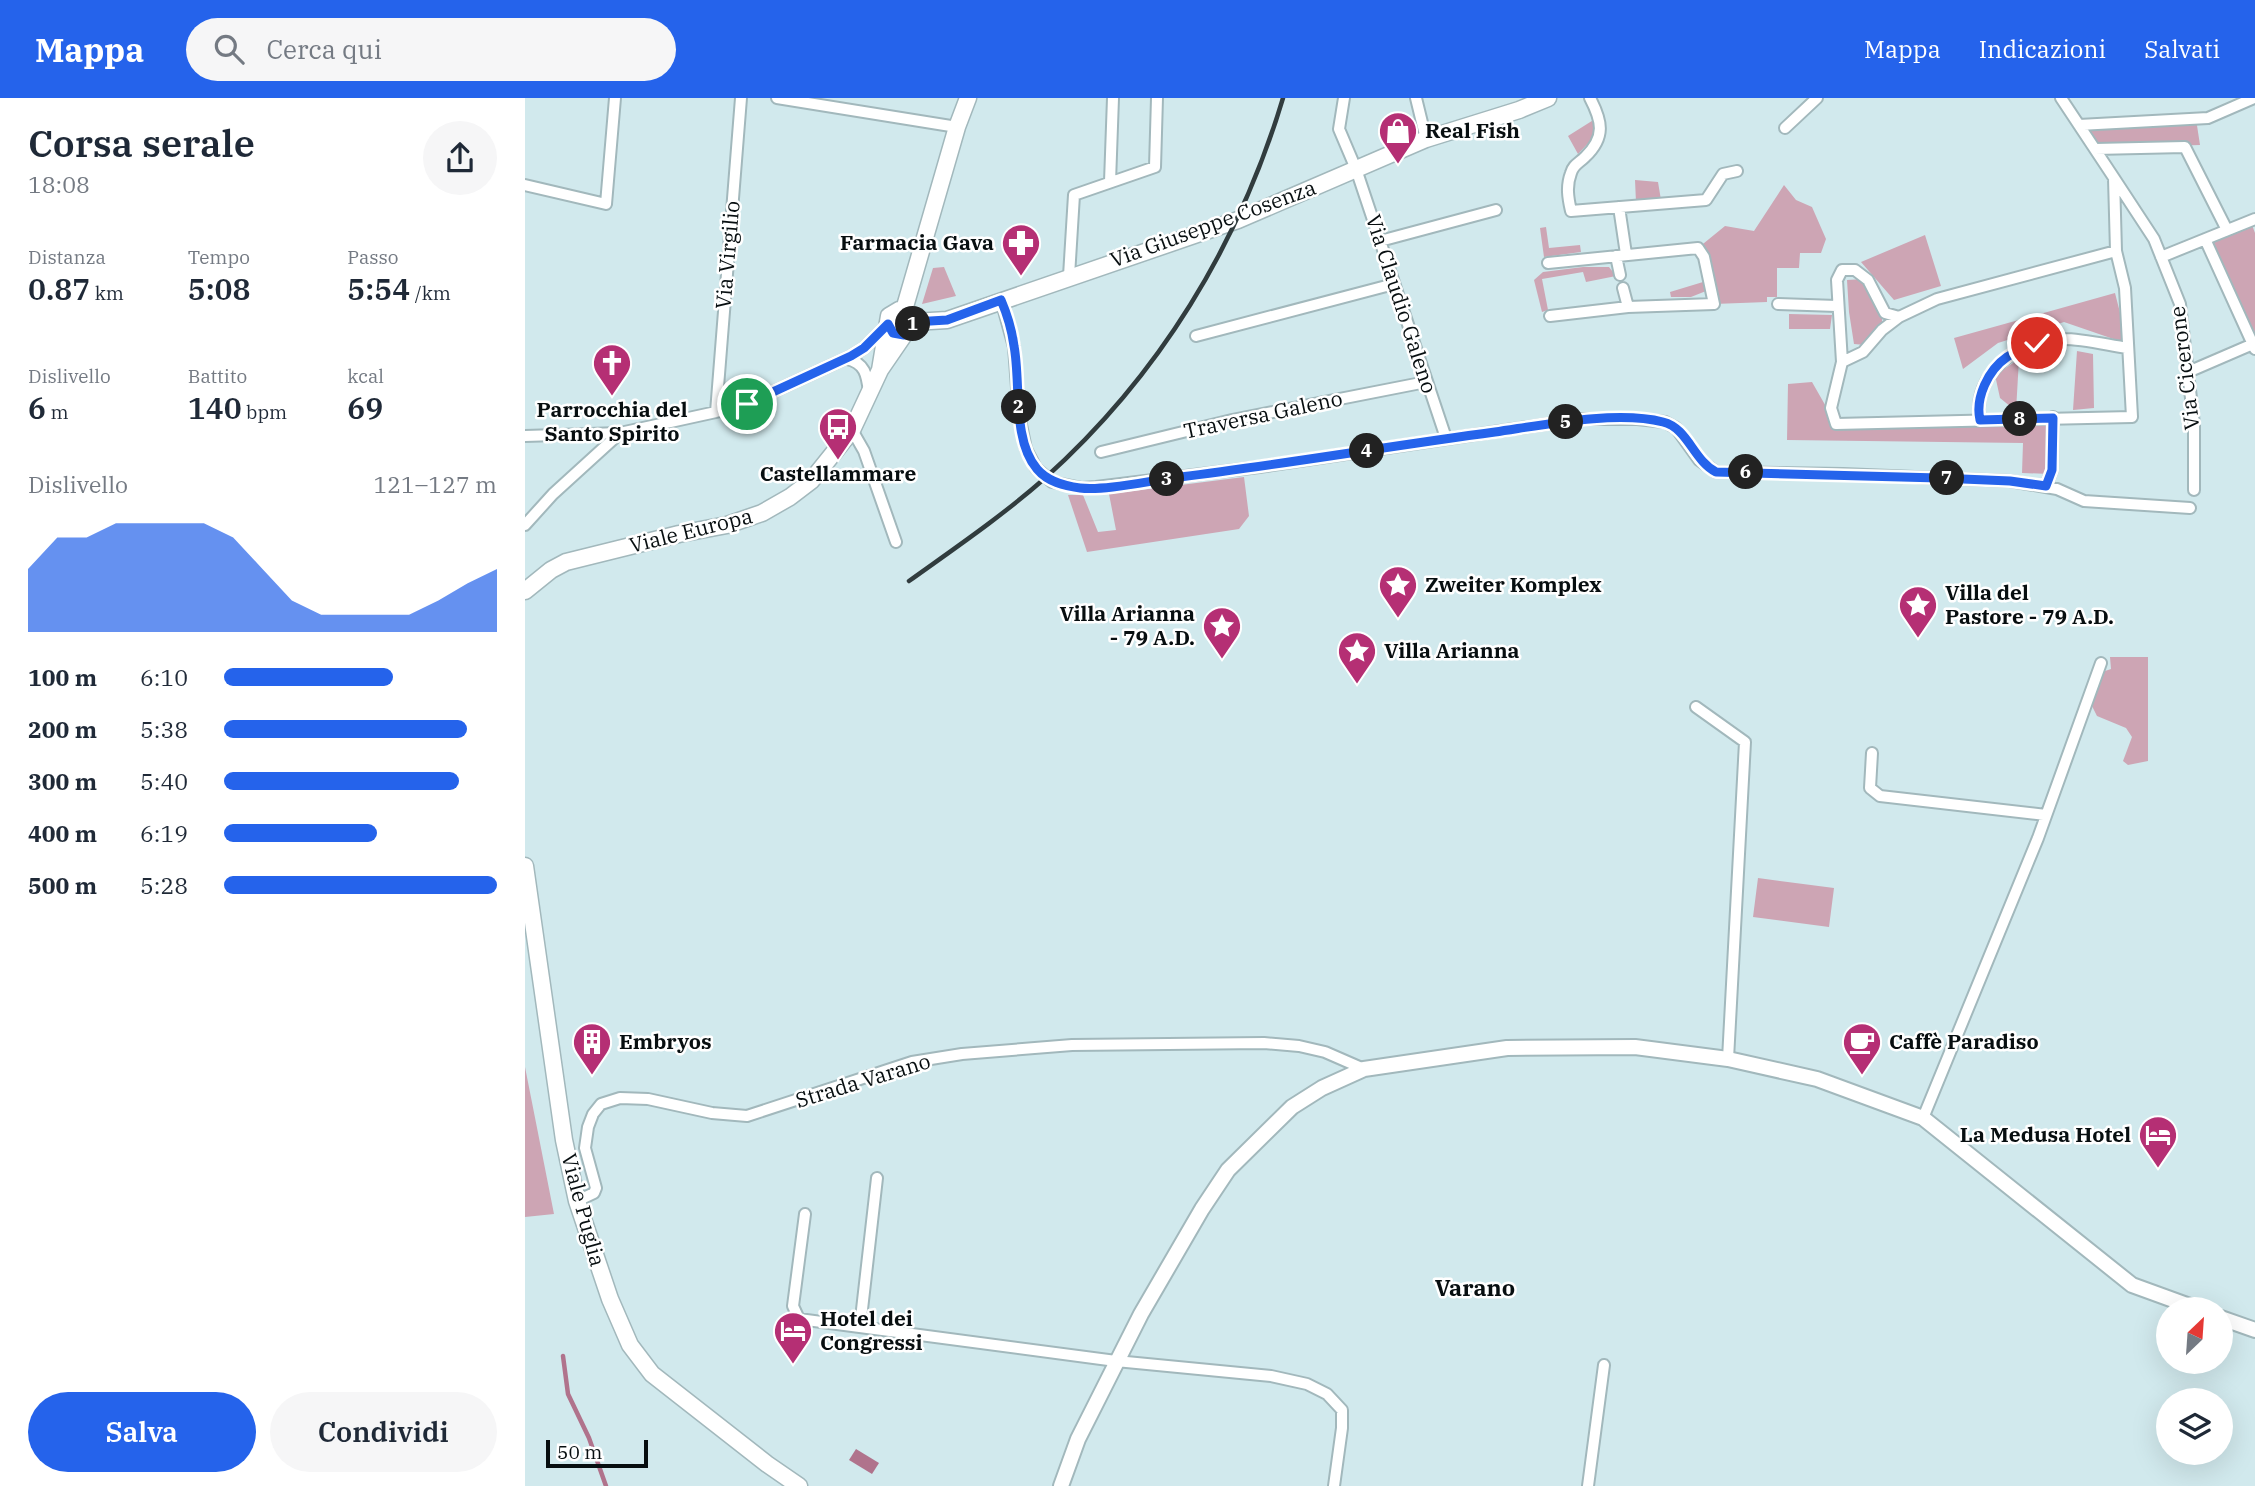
<!DOCTYPE html>
<html lang="it">
<head>
<meta charset="utf-8">
<style>
  :root { --surface:#fff; --page:#f6f6f7; --text:#1f2937; --muted:#747a83; --accent:#2563eb }
  body { margin:0; font-family:"IBM Plex Serif",serif; background:var(--page); color:var(--text); height:100vh; display:flex; flex-direction:column; font-size:26px; white-space:nowrap }
  * { box-sizing:border-box; margin:0 }
  p { font-size:23px; color:var(--muted) }
  .icon { flex:none; width:38px; height:38px; fill:none; stroke:currentColor; stroke-width:2; stroke-linecap:round; stroke-linejoin:round }
  .map { position:relative; flex:1; overflow:hidden }
  .panel { display:flex; flex-direction:column; background:var(--surface); width:525px }
  .panel>* { flex:none }
  .needle { width:46px; rotate:25deg }
  .controls { position:absolute; left:1631px; top:1199px; display:grid; gap:14px }
  .controls a { display:grid; place-items:center; width:77px; height:77px; border-radius:50%; background:var(--surface); box-shadow:0 7px 28px #0002; font-size:35px }
  .scale { position:absolute; left:21px; bottom:18px; width:102px; box-sizing:border-box; padding-left:7px; border:4px solid #070e10; border-top:0; font-size:19px; line-height:24px; white-space:nowrap; color:#070e10; -webkit-text-stroke:5px #fff; paint-order:stroke }
  .pin { position:absolute; display:grid; place-items:center; width:60px; height:60px; color:#fff; margin:-30px; border:4px solid #fff; border-radius:50%; box-shadow:0 2px 7px #0007 }
  .km { position:absolute; width:35px; height:35px; margin:-18px; border-radius:50%; background:#222; color:#fff; font-size:19px; line-height:35px; text-align:center }
  .round { display:grid; place-items:center; flex:none; width:74px; height:74px; border-radius:37px; background:var(--page) }
  .overview { display:flex; align-items:center; justify-content:space-between; height:119px; padding:0 28px }
  h1 { font-size:38px; font-weight:600; line-height:52px }
  .stats { display:grid; grid-template-columns:repeat(3,1fr); gap:10px; height:119px; padding:7px 28px }
  .stats div { display:grid; align-content:center }
  .stats b { font-size:30px; font-weight:600 }
  .stats small { font-size:19px; font-weight:400 }
  .stats p { font-size:19px }
  .chart { height:196px; padding:14px 28px }
  .chart p { display:flex; justify-content:space-between }
  .chart svg { width:100%; height:126px; margin-top:7px; fill:var(--accent); opacity:.7 }
  .action { display:flex; gap:14px; margin-top:auto; padding:14px 28px }
  .action a { flex:1; height:80px; border-radius:42px; background:var(--accent); color:#fff; font-size:28px; font-weight:600; line-height:80px; text-align:center }
  .action a+a { background:var(--page); color:var(--text) }
  ul { padding:0 28px; list-style:none; font-size:23px }
  li { display:grid; grid-template-columns:112px 84px 1fr; align-items:center; height:52px }
  li i { height:18px; border-radius:9px; background:var(--accent) }
  header { display:flex; align-items:center; gap:42px; box-sizing:border-box; height:98px; padding:0 35px; background:var(--accent); color:#fff }
  header strong { font-size:33px }
  nav { display:flex; gap:38px; margin-inline-start:auto; font-size:24px }
  .search { width:490px; height:63px; background:var(--page); display:flex; align-items:center; gap:18px; box-sizing:border-box; padding:0 24px; border-radius:38px; color:var(--muted); font-size:26px }
  main { display:flex; flex:1; min-height:0 }
  .map>svg:first-child { display:block }
</style>
</head>
<body>
<header>
<strong>Mappa</strong>
<div class="search"><svg class="icon" aria-label="search" viewBox="0 0 24 24"><circle cx="10" cy="10" r="6"/><path d="M15 15l6 6"/></svg>Cerca qui</div>
<nav><a>Mappa</a><a>Indicazioni</a><a>Salvati</a></nav>
</header>
<main>
<section class="panel">
<div class="overview"><div><h1>Corsa serale</h1><p>18:08</p></div><a class="round"><svg class="icon" aria-label="share" viewBox="0 0 24 24"><path d="M12 15V3M7 8l5-5 5 5M5 13v7h14v-7"/></svg></a></div>
<div class="stats">
<div><p>Distanza</p><b>0.87<small> km</small></b></div>
<div><p>Tempo</p><b>5:08</b></div>
<div><p>Passo</p><b>5:54<small> /km</small></b></div>
</div>
<div class="stats">
<div><p>Dislivello</p><b>6<small> m</small></b></div>
<div><p>Battito</p><b>140<small> bpm</small></b></div>
<div><p>kcal</p><b>69</b></div>
</div>
<div class="chart"><p><span>Dislivello</span>121–127 m</p>
<svg viewBox="0 0 160 44" preserveAspectRatio="none"><path d="M0 44V22L10 11L20 11L30 6L40 6L50 6L60 6L70 11L80 22L90 33L100 38L110 38L120 38L130 38L140 33L150 27L160 22V44z"/></svg>
</div>
<ul>
<li><b>100 m</b>6:10<i style="width:62%"></i></li>
<li><b>200 m</b>5:38<i style="width:89%"></i></li>
<li><b>300 m</b>5:40<i style="width:86%"></i></li>
<li><b>400 m</b>6:19<i style="width:56%"></i></li>
<li><b>500 m</b>5:28<i style="width:100%"></i></li>
</ul>
<div class="action"><a>Salva</a><a>Condividi</a></div>
</section>
<div class="map">
<svg width="1730" height="1388" viewBox="0 0 1730 1388">
  <rect width="100%" height="100%" fill="#d1e9ed"/>
  <path fill="#cda5b4" d="M 1070,21 L 1070,38 L 1053,56 L 1043,38 Z
    M 1671,21 L 1675,47 L 1571,50 L 1556,27 Z
    M 1110,82 L 1133,84 L 1136,102 L 1111,104 Z
    M 1259,87 L 1271,102 L 1287,109 L 1301,141 L 1296,155 L 1275,155 L 1274,170 L 1252,170 L 1252,199 L 1242,199 L 1242,204 L 1189,206 L 1173,150 L 1200,128 L 1229,133 Z
    M 1727,127 L 1730,135 L 1730,239 L 1686,144 Z
    M 1021,129 L 1024,150 L 1055,147 L 1056,154 L 1019,159 L 1015,130 Z
    M 1400,137 L 1416,188 L 1369,202 L 1336,164 Z
    M 419,169 L 431,198 L 397,206 L 408,170 Z
    M 1058,169 L 1084,169 L 1091,178 L 1061,184 L 1058,174 L 1017,181 L 1023,212 L 1017,214 L 1009,182 L 1018,174 Z
    M 1339,181 L 1357,218 L 1357,229 L 1340,247 L 1329,246 L 1324,214 L 1322,182 Z
    M 1178,184 L 1181,193 L 1166,199 L 1146,199 L 1145,194 Z
    M 1590,195 L 1603,246 L 1539,224 L 1473,245 L 1438,271 L 1429,240 Z
    M 1264,216 L 1307,217 L 1305,231 L 1264,231 Z
    M 1552,253 L 1568,256 L 1569,310 L 1548,312 Z
    M 1494,261 L 1491,313 L 1475,300 L 1470,277 Z
    M 1287,284 L 1311,326 L 1524,320 L 1525,376 L 1497,375 L 1498,345 L 1262,342 L 1263,286 Z
    M 719,379 L 724,418 L 714,431 L 562,454 L 543,397 L 558,397 L 573,434 L 591,432 L 584,396 Z
    M 1585,559 L 1623,559 L 1623,663 L 1603,667 L 1598,663 L 1607,639 L 1601,630 L 1572,618 L 1565,604 L 1577,574 L 1586,571 Z
    M 1233,780 L 1309,790 L 1304,829 L 1228,819 Z
    M 0,969 L 29,1116 L 0,1119 Z"/>
  <path fill="#b0738c" d="M 331,1351 L 354,1365 L 347,1376 L 324,1362 Z"/>
  <g fill="none" stroke-linecap="round" stroke-linejoin="round">
    <path stroke="#b0738c" stroke-width="4.5" d="M 38,1258 L 43,1296 L 64,1340 L 81,1388"/>
    <g stroke="#a2b8bc" stroke-width="14">
      <path id="minor" d="M 252,0 L 432,29
        M 819,0 L 814,31 L 831,71 L 921,340
        M 891,0 L 901,41
        M 1065,0 C 1077,23 1081,39 1060,59 C 1054,65 1048,67 1046,75 C 1041,88 1043,100 1046,113 L 1181,102 L 1198,76 L 1212,73
        M 1536,0 L 1589,80 L 1591,153 L 1600,190 L 1607,319 L 1311,326 L 1306,310 L 1317,264 L 1338,254 L 1357,232 L 1374,219 L 1412,201 L 1591,153
        M 1554,27 L 1683,20 L 1729,0
        M 1260,30 L 1292,0
        M 1570,51 L 1660,49 L 1702,132
        M 1589,80 L 1629,141 L 1655,206 L 1669,326 L 1669,392
        M 585,84 L 588,0
        M 0,87 L 81,106 L 90,0
        M 1094,109 L 1101,156
        M 1680,141 L 1730,251
        M 855,143 L 971,112
        M 1091,158 L 1095,177
        M 1636,159 L 1730,121
        M 1023,165 L 1173,150 L 1179,159 L 1189,206 L 1103,209 L 1025,218
        M 544,178 L 549,97 L 630,69 L 632,0
        M 1098,190 L 1103,209
        M 476,202 L 489,249 L 494,317 L 501,351 L 511,370 L 527,384 L 557,390 L 571,389 L 734,369 L 1056,321 L 1112,321 L 1140,324 L 1151,330 L 1174,362 L 1191,374 L 1318,376 L 1485,383 L 1532,391 L 1559,403 L 1665,410
        M 1253,206 L 1312,208
        M 671,238 L 869,186
        M 322,261 C 340,265 342,277 344,294
        M 1317,264 L 1312,182 L 1317,172 L 1330,172 L 1343,182 L 1360,215 L 1374,219
        M 1663,274 L 1728,246
        M 191,314 L 216,0
        M 1455,322 C 1446,276 1495,240 1538,241 C 1559,241 1582,247 1603,250
        M 327,332 L 339,353 L 371,444
        M 0,338 L 95,335 L 191,314 L 222,306 L 326,258 L 339,250 L 361,228
        M 576,354 L 707,322 L 901,284
        M 1521,388 L 1527,372 L 1528,319
        M 0,427 L 28,396 L 95,335
        M 1171,609 L 1220,644 L 1203,961
        M 1347,655 L 1345,690 L 1355,698 L 1521,717
        M 1398,1020 L 1513,740 L 1576,565
        M 52,1103 L 69,1095 L 71,1090 L 60,1050 L 63,1029 L 68,1016 L 76,1006 L 95,1000 L 123,1001 L 187,1015 L 222,1018 L 387,964 L 437,956 L 547,947 L 739,945 L 774,948 L 800,954 L 839,971
        M 280,1116 L 268,1208 L 274,1221 L 591,1263 L 746,1278 L 782,1286 L 802,1296 L 817,1312 L 817,1330 L 809,1388
        M 335,1229 L 352,1080
        M 1063,1388 L 1079,1267"/>
    </g>
    <g stroke="#a2b8bc" stroke-width="18">
      <path id="tertiary" d="M 1696,1220 L 1730,1232
        M 536,1388 L 553,1341 L 616,1216 L 677,1111 L 703,1072 L 767,1009 L 797,990 L 839,971 L 982,950 L 1110,949 L 1203,961 L 1292,981 L 1398,1020 L 1607,1187 L 1673,1211"/>
    </g>
    <g stroke="#a2b8bc" stroke-width="19">
      <path id="secondary" d="M 379,212 L 432,29 L 443,0
        M 389,224 L 422,222 L 713,122 L 901,41 L 994,12 L 1023,0
        M 0,493 L 26,472 L 41,464 L 154,436 L 202,427 L 237,415 L 265,399 L 286,383 L 327,332 L 355,272 L 364,218 L 374,212 C 384,212 389,219 388,229 L 379,237 L 355,272
        M 0,768 L 39,1042 L 52,1103 L 85,1201 L 105,1247 L 127,1276 L 242,1366 L 274,1388"/>
    </g>
    <use href="#minor" stroke="#fff" stroke-width="10"/>
    <use href="#tertiary" stroke="#fff" stroke-width="14"/>
    <use href="#secondary" stroke="#fff" stroke-width="16"/>
    <path stroke="#313c3e" stroke-width="4.5" d="M 384,483 C 430,450 477,418 519,381 C 634,278 714,147 758,0"/>
  </g>
  <g fill="none" stroke-linecap="round" stroke-linejoin="round">
    <g stroke="#fff" stroke-width="14">
      <path id="route" d="M 222,306 L 326,258 L 339,250 L 363,226 L 368,235 L 379,237 L 386,233 L 389,224 L 422,222 L 476,202 C 482,216 487,233 489,248 C 496,284 487,342 512,371 C 523,384 539,388 555,390 C 581,393 628,382 655,379 C 760,366 865,348 970,334 C 1018,327 1092,312 1138,324 C 1163,330 1168,362 1191,374 L 1414,380 L 1485,383 L 1521,388 L 1527,372 L 1528,320 L 1455,322 C 1450,300 1463,272 1482,259 C 1491,253 1503,249 1512,245"/>
    </g>
    <use href="#route" stroke="#2563eb" stroke-width="9"/>
  </g>
  <defs>
    <g id="shop-pin" transform="scale(2.0125)"><path d="M0 17L-7.5 6A9.5 9.5 0 1 1 7.5 6Z" fill="#b52f74" stroke="#fff"/><path d="M-5-2.5h2.3a2.7 3.5 0 0 1 5.4 0H5L5.5 6h-11ZM-1.5-2.5h3a1.5 2.3 0 0 0-3 0Z" fill="#fff"/></g>
    <g id="pharmacy-pin" transform="scale(2.0125)"><path d="M0 17L-7.5 6A9.5 9.5 0 1 1 7.5 6Z" fill="#b52f74" stroke="#fff"/><path d="M-2-6h4v4h4v4h-4v4h-4v-4h-4v-4h4Z" fill="#fff"/></g>
    <g id="church-pin" transform="scale(2.0125)"><path d="M0 17L-7.5 6A9.5 9.5 0 1 1 7.5 6Z" fill="#b52f74" stroke="#fff"/><path d="M-1.2-6h2.4v3.5h3.3v2.4h-3.3V6h-2.4V-.1h-3.3v-2.4h3.3Z" fill="#fff"/></g>
    <g id="bus-pin" transform="scale(2.0125)"><path d="M0 17L-7.5 6A9.5 9.5 0 1 1 7.5 6Z" fill="#b52f74" stroke="#fff"/><path d="M-5-6H5V4H4V6H2V4H-2V6H-4V4H-5ZM-3.5-4V0h7V-4ZM-3.5 1.2v1.5H-2V1.2ZM2 1.2v1.5H3.5V1.2Z" fill="#fff"/></g>
    <g id="sight-pin" transform="scale(2.0125)"><path d="M0 17L-7.5 6A9.5 9.5 0 1 1 7.5 6Z" fill="#b52f74" stroke="#fff"/><path d="M0-6L1.8-2.2L6-1.7L2.9 1.2L3.7 5.4L0 3.3L-3.7 5.4L-2.9 1.2L-6-1.7L-1.8-2.2Z" fill="#fff"/></g>
    <g id="building-pin" transform="scale(2.0125)"><path d="M0 17L-7.5 6A9.5 9.5 0 1 1 7.5 6Z" fill="#b52f74" stroke="#fff"/><path d="M-4-6H4V6H1V3H-1V6H-4ZM-2.5-4.3h1.7v1.8h-1.7ZM.8-4.3h1.7v1.8H.8ZM-2.5-1h1.7V.8h-1.7ZM.8-1h1.7V.8H.8Z" fill="#fff"/></g>
    <g id="cafe-pin" transform="scale(2.0125)"><path d="M0 17L-7.5 6A9.5 9.5 0 1 1 7.5 6Z" fill="#b52f74" stroke="#fff"/><path d="M-5.5-4.5H6V0H3Q3 3.5 0 3.5H-2.5Q-5.5 3.5-5.5 0ZM3-3.2v2h1.7v-2ZM-6 4.5H4V6H-6Z" fill="#fff"/></g>
    <g id="hotel-pin" transform="scale(2.0125)"><path d="M0 17L-7.5 6A9.5 9.5 0 1 1 7.5 6Z" fill="#b52f74" stroke="#fff"/><path d="M-6-4.5h1.5V1H6V5H4.5V3h-9V5H-6ZM-4 0a1.8 1.8 0 1 1 3.6 0ZM.5 0V-2.5h3Q6-2.5 6 0Z" fill="#fff"/></g>
  </defs>
  <g fill-rule="evenodd">
    <use href="#shop-pin" x="873" y="33"/>
    <use href="#pharmacy-pin" x="496" y="145"/>
    <use href="#church-pin" x="87" y="265"/>
    <use href="#bus-pin" x="313" y="329"/>
    <use href="#sight-pin" x="873" y="487"/>
    <use href="#sight-pin" x="1393" y="507"/>
    <use href="#sight-pin" x="697" y="528"/>
    <use href="#sight-pin" x="832" y="553"/>
    <use href="#building-pin" x="67" y="944"/>
    <use href="#cafe-pin" x="1337" y="944"/>
    <use href="#hotel-pin" x="1633" y="1037"/>
    <use href="#hotel-pin" x="268" y="1233"/>
  </g>
  <g text-anchor="middle" stroke-width="5" stroke-linejoin="round" paint-order="stroke">
    <g font-size="21" font-weight="bold" fill="#070e10" stroke="#fff" text-anchor="start">
      <text x="900" y="40">Real Fish</text>
      <text x="469" y="152" text-anchor="end">Farmacia Gava</text>
      <text x="87" y="319" text-anchor="middle">Parrocchia del<tspan x="87" dy="24">Santo Spirito</tspan></text>
      <text x="313" y="383" text-anchor="middle">Castellammare</text>
      <text x="900" y="494">Zweiter Komplex</text>
      <text x="1420" y="502">Villa del<tspan x="1420" dy="24">Pastore - 79 A.D.</tspan></text>
      <text x="670" y="523" text-anchor="end">Villa Arianna<tspan x="670" dy="24">- 79 A.D.</tspan></text>
      <text x="859" y="560">Villa Arianna</text>
      <text x="94" y="951">Embryos</text>
      <text x="1364" y="951">Caffè Paradiso</text>
      <text x="1606" y="1044" text-anchor="end">La Medusa Hotel</text>
      <text x="295" y="1228">Hotel dei<tspan x="295" dy="24">Congressi</tspan></text>
    </g>
    <g font-size="21" fill="#070e10" stroke="#fff">
      <text transform="translate(688 126) rotate(-20)" y="7">Via Giuseppe Cosenza</text>
      <text transform="translate(203 157) rotate(-85)" y="7">Via Virgilio</text>
      <text transform="translate(876 206) rotate(72)" y="7">Via Claudio Galeno</text>
      <text transform="translate(1660 270) rotate(-97)" y="7">Via Cicerone</text>
      <text transform="translate(738 317) rotate(-12)" y="7">Traversa Galeno</text>
      <text transform="translate(166 433) rotate(-14)" y="7">Viale Europa</text>
      <text transform="translate(338 983) rotate(-17)" y="7">Strada Varano</text>
      <text transform="translate(58 1112) rotate(75)" y="7">Viale Puglia</text>
    </g>
    <g font-size="23" font-weight="bold" fill="#070e10" stroke="#fff">
      <text x="950" y="1198">Varano</text>
    </g>
  </g>
</svg>
<div class="controls">
<a><svg class="needle" viewBox="-14 -14 28 28"><path d="M0-13l5 13h-10z" fill="#e53935"/><path d="M0 13l5-13h-10z" fill="#747a83"/></svg></a>
<a><svg class="icon" aria-label="layers" viewBox="0 0 24 24"><path d="M12 4l9 5-9 5-9-5zM3 14l9 5 9-5"/></svg></a>
</div>
<div class="scale">50 m</div>
<div class="pin" style="left:222px;top:306px;background:#1e9e55"><svg class="icon" aria-label="arrive" viewBox="0 0 24 24"><path d="M6 21V4h12l-3 4 3 4H6"/></svg></div>
<div class="pin" style="left:1512px;top:245px;background:#d93025"><svg class="icon" aria-label="check" viewBox="0 0 24 24"><path d="M5 12l5 5 9-10"/></svg></div>
<b class="km" style="left:388px;top:226px">1</b>
<b class="km" style="left:494px;top:309px">2</b>
<b class="km" style="left:642px;top:381px">3</b>
<b class="km" style="left:842px;top:353px">4</b>
<b class="km" style="left:1041px;top:324px">5</b>
<b class="km" style="left:1221px;top:374px">6</b>
<b class="km" style="left:1422px;top:380px">7</b>
<b class="km" style="left:1495px;top:321px">8</b>
</div>
</main>
</body>
</html>
